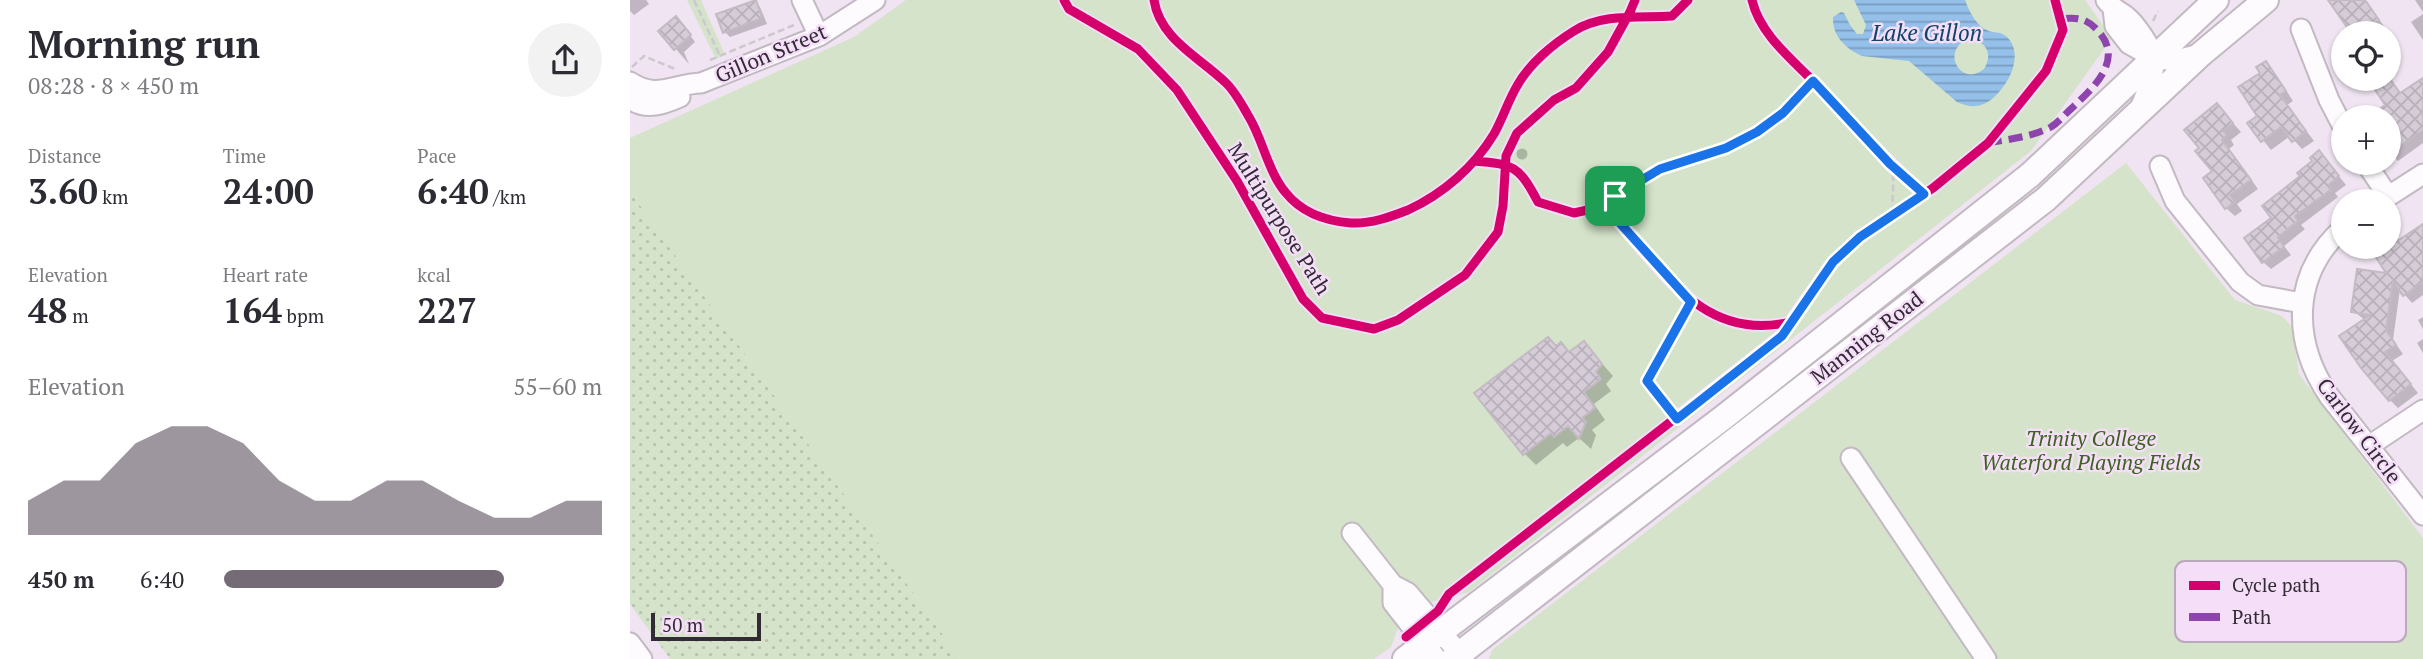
<!DOCTYPE html>
<html lang="en">
<head>
<meta charset="utf-8">
<style>
  :root { --surface:#fff; --page:#f2f2f3; --text:#2b2b33; --muted:#7c7c81; --accent:#746b76 }
  body { margin:0; font-family:"PT Serif",serif; background:var(--page); color:var(--text); height:100vh; display:flex; flex-direction:column; font-size:26px; white-space:nowrap }
  * { box-sizing:border-box; margin:0 }
  p { font-size:23px; color:var(--muted) }
  .icon { flex:none; width:38px; height:38px; fill:none; stroke:currentColor; stroke-width:2; stroke-linecap:round; stroke-linejoin:round }
  .map { position:relative; flex:1; overflow:hidden }
  .panel { display:flex; flex-direction:column; background:var(--surface); width:630px }
  .panel>* { flex:none }
  .tools { position:absolute; left:1701px; top:21px; display:grid; gap:14px }
  .tools a { display:grid; place-items:center; width:70px; height:70px; border-radius:50%; background:var(--surface); box-shadow:0 2px 5px #0004; font-size:35px }
  .scale { position:absolute; left:21px; bottom:18px; width:110px; box-sizing:border-box; padding-left:7px; border:4px solid #322a34; border-top:0; font-size:19px; line-height:24px; white-space:nowrap; color:#322a34; -webkit-text-stroke:5px #f4def8; paint-order:stroke }
  .pin { position:absolute; display:grid; place-items:center; width:60px; height:60px; color:#fff; margin:-30px; border-radius:14px; box-shadow:0 4px 10px #0006 }
  .round { display:grid; place-items:center; flex:none; width:74px; height:74px; border-radius:37px; background:var(--page) }
  .overview { display:flex; align-items:center; justify-content:space-between; height:119px; padding:0 28px }
  h1 { font-size:38px; font-weight:800; line-height:52px }
  .stats { display:grid; grid-template-columns:repeat(3,1fr); gap:10px; height:119px; padding:7px 28px }
  .stats div { display:grid; align-content:center }
  .stats b { font-size:35px; font-weight:800 }
  .stats small { font-size:19px; font-weight:400 }
  .stats p { font-size:19px }
  .chart { height:196px; padding:14px 28px }
  .chart p { display:flex; justify-content:space-between }
  .chart svg { width:100%; height:126px; margin-top:7px; fill:var(--accent); opacity:.7 }
  ul { padding:0 28px; list-style:none; font-size:23px }
  li { display:grid; grid-template-columns:112px 84px 1fr; align-items:center; height:52px }
  li i { height:18px; border-radius:9px; background:var(--accent) }
  main { display:flex; flex:1; min-height:0 }
  .map>svg:first-child { display:block }
</style>
</head>
<body>
<main>
<section class="panel">
<div class="overview"><div><h1>Morning run</h1><p>08:28 · 8 × 450 m</p></div><a class="round"><svg class="icon" aria-label="share" viewBox="0 0 24 24"><path d="M12 15V3M7 8l5-5 5 5M5 13v7h14v-7"/></svg></a></div>
<div class="stats">
<div><p>Distance</p><b>3.60<small> km</small></b></div>
<div><p>Time</p><b>24:00</b></div>
<div><p>Pace</p><b>6:40<small> /km</small></b></div>
</div>
<div class="stats">
<div><p>Elevation</p><b>48<small> m</small></b></div>
<div><p>Heart rate</p><b>164<small> bpm</small></b></div>
<div><p>kcal</p><b>227</b></div>
</div>
<div class="chart"><p><span>Elevation</span>55–60 m</p>
<svg viewBox="0 0 160 44" preserveAspectRatio="none"><path d="M0 44V32L10 25L20 25L30 12L40 6L50 6L60 12L70 25L80 32L90 32L100 25L110 25L120 32L130 38L140 38L150 32L160 32V44z"/></svg>
</div>
<ul>
<li><b>450 m</b>6:40<i style="width:74%"></i></li>
</ul>
</section>
<div class="map">
<svg width="1793" height="659" viewBox="0 0 1793 659">
  <defs>
    <pattern id="grass-dots" width="8" height="8" patternUnits="userSpaceOnUse" patternTransform="scale(1.75)"><rect width="8" height="8" fill="#d4e3c9"/><path d="M2 2h.1M6 6h.1" fill="none" stroke="#b6c3ad" stroke-width="1.8" stroke-linecap="round"/></pattern>
    <pattern id="water-rules" width="6" height="5" patternUnits="userSpaceOnUse" patternTransform="scale(1.75)"><rect width="6" height="5" fill="#94c0ea"/><path d="M0 2.5h6" fill="none" stroke="#799cbe"/></pattern>
    <pattern id="building-cross-hatch" width="8" height="8" patternUnits="userSpaceOnUse" patternTransform="scale(1.75)"><rect width="8" height="8" fill="#d5ccd7"/><path d="M0 0l8 8M0 8l8-8" fill="none" stroke="#b7afb9"/></pattern>
  </defs>
  <rect width="100%" height="100%" fill="#f0e4f2"/>
  <path fill="url(#grass-dots)" d="M 0,191 L 330,659 L 40,659 L 0,604 Z"/>
  <path fill="#d4e3c9" d="M 57,0 L 71,0 L 95,55 L 86,59 Z
    M 276,0 L 1455,0 L 1482,38 L 1401,151 L 839,592 L 802,602 L 768,628 L 761,647 L 744,659 L 330,659 L 0,191 L 0,138 L 224,37 Z
    M 1496,163 L 1605,300 L 1652,316 L 1662,327 L 1669,374 L 1793,538 L 1793,659 L 859,659 L 862,650 Z"/>
  <path fill="url(#water-rules)" fill-rule="evenodd" d="M 1224,0 L 1335,0 C 1340,13 1347,28 1362,32 C 1369,33 1371,32 1377,37 C 1395,55 1378,86 1362,99 C 1350,108 1340,108 1327,102 L 1279,61 L 1232,56 C 1216,49 1202,36 1203,17 L 1211,12 L 1214,13 L 1220,25 L 1227,34 L 1233,34 L 1236,25 ZM 1341,39 C 1357,42 1363,55 1354,69 C 1329,89 1309,46 1341,39 Z"/>
  <path fill="#0003" d="M 0,0 L 16,0 L 19,4 L 4,15 L 0,11 Z
    M 1703,0 L 1735,0 L 1756,29 L 1749,33 L 1723,33 L 1701,1 Z
    M 1785,0 L 1793,0 L 1793,12 Z
    M 125,1 L 130,7 L 137,24 L 100,37 L 95,32 Z
    M 1793,14 L 1793,40 L 1781,22 Z
    M 30,31 L 59,34 L 65,42 L 54,52 L 59,64 Z
    M 1636,64 L 1644,72 L 1663,101 L 1657,105 L 1684,141 L 1672,149 L 1660,136 L 1641,150 L 1620,124 L 1629,116 L 1633,73 Z
    M 1759,76 L 1771,94 L 1793,80 L 1793,143 L 1768,161 L 1759,150 L 1759,137 L 1761,135 L 1759,132 L 1759,117 L 1749,117 L 1746,114 L 1758,105 L 1740,79 L 1759,79 Z
    M 1595,114 L 1611,132 L 1601,140 L 1604,145 L 1599,149 L 1628,189 L 1607,204 L 1612,211 L 1605,216 L 1596,208 L 1585,172 Z
    M886.5 154a5.5 5.5 0 1 1 11 0a5.5 5.5 0 1 1-11 0Z
    M 1696,160 L 1716,185 L 1705,193 L 1708,197 L 1671,225 L 1675,229 L 1654,246 L 1661,255 L 1641,269 L 1633,262 L 1644,218 Z
    M 1793,226 L 1793,295 L 1782,303 L 1770,289 L 1763,340 L 1773,354 L 1762,361 L 1788,393 L 1768,408 L 1760,400 L 1735,320 L 1723,311 L 1760,275 Z
    M 1793,317 L 1793,329 L 1788,320 Z
    M 1793,339 L 1793,353 L 1787,343 Z
    M 954,343 L 983,376 L 976,384 L 981,391 L 964,404 L 975,420 L 962,430 L 966,435 L 961,449 L 949,438 L 937,447 L 933,443 L 906,465 L 894,453 L 927,348 L 940,354 Z"/>
  <path fill="url(#building-cross-hatch)" stroke="#c3bac4" stroke-width="2" d="M 126,0 L 132,18 L 93,33 L 86,14 Z
    M 1698,0 L 1735,0 L 1749,20 L 1730,33 L 1721,33 Z
    M 46,16 L 61,35 L 44,50 L 28,31 Z
    M 1636,61 L 1656,91 L 1650,95 L 1676,131 L 1662,142 L 1651,127 L 1631,142 L 1617,123 L 1627,116 L 1608,87 L 1630,73 L 1626,67 Z
    M 1793,78 L 1793,130 L 1759,154 L 1759,117 L 1738,117 L 1755,105 L 1738,79 L 1760,79 L 1770,93 Z
    M 1587,103 L 1603,123 L 1593,131 L 1597,135 L 1592,140 L 1621,180 L 1600,195 L 1605,202 L 1595,209 L 1573,178 L 1582,171 L 1565,151 L 1569,148 L 1554,130 Z
    M 1689,150 L 1709,176 L 1699,185 L 1702,189 L 1665,216 L 1668,221 L 1648,237 L 1654,247 L 1632,263 L 1614,238 L 1641,218 L 1632,206 L 1670,176 L 1667,173 L 1682,161 L 1680,158 Z
    M 1793,224 L 1793,282 L 1773,296 L 1763,281 L 1756,330 L 1766,345 L 1755,352 L 1781,384 L 1759,401 L 1731,368 L 1709,336 L 1740,315 L 1721,312 L 1727,269 L 1756,273 L 1745,256 Z
    M 918,337 L 926,346 L 931,342 L 939,352 L 954,341 L 972,364 L 966,372 L 971,379 L 954,392 L 965,408 L 952,418 L 956,422 L 949,439 L 938,426 L 924,437 L 921,433 L 893,455 L 844,393 Z"/>
  <g fill="none" stroke-linecap="round" stroke-linejoin="round">
    <g stroke="#c2b9c3" stroke-width="23">
      <path id="minor" d="M 172,0 L 189,36
        M 1476,0 C 1482,9 1489,10 1497,17 C 1505,23 1522,48 1524,58 C 1526,73 1514,98 1509,111
        M 1483,9 L 1485,26 L 1499,44 L 1524,58 L 1542,61 L 1570,54
        M 1671,29 L 1699,100 L 1713,127
        M 0,82 C 27,100 42,84 71,83 L 189,36 L 245,0
        M 0,99 C 16,111 34,104 50,97
        M 1736,163 L 1758,196
        M 1530,166 L 1545,201 L 1610,282 L 1628,295 L 1672,303
        M 1751,201 L 1793,174
        M 1713,228 C 1661,275 1662,341 1699,396 L 1793,515
        M 1739,446 L 1793,410
        M 1221,458 L 1356,659
        M 722,533 L 763,585 L 778,593 L 834,659
        M 763,585 L 763,603 L 807,659
        M 0,643 L 12,659"/>
    </g>
    <g stroke="#c2b9c3" stroke-width="28">
      <path id="major" d="M 775,659 L 1094,417 L 1400,175 L 1586,0
        M 823,659 L 1416,199 L 1571,54 L 1636,0"/>
    </g>
    <path stroke="#cdc8cd" stroke-width="2.5" stroke-dasharray="7 3.5" stroke-linecap="butt" d="M 64,0 L 89,54
      M 1523,21 L 1528,11
      M 80,60 L 164,25
      M 2,67 L 14,56 L 45,69
      M 1260,164 C 1267,180 1260,197 1264,214"/>
    <use href="#minor" stroke="#fdfbfd" stroke-width="19"/>
    <use href="#major" stroke="#fdfbfd" stroke-width="24"/>
    <path stroke="#8e44ad" stroke-width="7" stroke-dasharray="14 7" stroke-linecap="butt" d="M 1358,143 C 1379,139 1402,137 1421,127 C 1429,122 1435,114 1442,108 C 1463,88 1494,61 1469,32 C 1457,18 1448,17 1430,19"/>
    <g stroke="#f4def8" stroke-width="13">
      <path id="cycleway" d="M 434,0 L 439,9 L 508,49 L 547,90 L 607,181 L 673,299 L 692,318 L 744,329 L 768,320 L 835,275 L 868,232 L 873,206 L 876,156 L 887,133 L 924,100 L 946,88 L 978,52 L 1000,12 L 1005,0
        M 524,0 C 530,39 569,57 595,82 C 605,91 612,105 619,117 C 633,140 638,172 656,193 C 672,213 696,221 721,223 C 741,224 760,217 778,210 C 813,194 844,167 864,134 C 873,118 878,101 887,86 C 899,64 923,44 944,31 C 972,13 1010,18 1042,16 L 1058,0
        M 1122,0 C 1130,35 1163,60 1187,85 C 1222,123 1256,160 1294,194
        M 844,161 C 884,164 889,166 908,202 L 944,213 L 962,209 L 1029,169 L 1096,148 L 1127,132 L 1153,113 L 1183,81
        M 985,196 L 983,211 L 988,221 C 1035,275 1077,342 1160,322
        M 1047,419 L 1017,381 L 1061,302
        M 776,637 L 808,611 L 819,594 L 1151,336 L 1170,307 L 1203,263 L 1229,237 L 1303,188 L 1358,143 L 1416,71 L 1433,30 L 1425,0"/>
    </g>
    <use href="#cycleway" stroke="#d6006c" stroke-width="9"/>
  </g>
  <g fill="none" stroke-linecap="round" stroke-linejoin="round">
    <g stroke="#fff" stroke-width="14">
      <path id="route" d="M 1183,81 L 1260,164 L 1294,194 L 1230,237 L 1203,262 L 1152,336 L 1047,419 L 1017,381 L 1061,302 L 988,221 L 983,211 L 985,196 L 1030,169 L 1096,148 L 1127,132 L 1153,113 Z"/>
    </g>
    <use href="#route" stroke="#1a73e8" stroke-width="9"/>
  </g>
  <g text-anchor="middle" stroke-width="5" stroke-linejoin="round" paint-order="stroke">
    <g font-size="21" fill="#322a34" stroke="#f4def8">
      <text transform="translate(141 54) rotate(-23)" y="7">Gillon Street</text>
      <text transform="translate(649 219) rotate(58)" y="7">Multipurpose Path</text>
      <text transform="translate(1237 338) rotate(-38)" y="7">Manning Road</text>
      <text transform="translate(1729 431) rotate(53)" y="7">Carlow Circle</text>
    </g>
    <g font-size="21" font-style="italic" fill="#3c621d" stroke="#f4def8">
      <text x="1461" y="446">Trinity College<tspan x="1461" dy="24">Waterford Playing Fields</tspan></text>
    </g>
    <g font-size="23" font-style="italic" fill="#104468" stroke="#f4def8">
      <text x="1297" y="41">Lake Gillon</text>
    </g>
  </g>
  <rect x="1545" y="561" width="231" height="81" rx="10" fill="#f4def8" stroke="#baa8bd" stroke-width="2"/>
  <rect x="1559" y="581" width="31" height="9" fill="#d6006c"/>
  <rect x="1559" y="613" width="31" height="8" fill="#8e44ad"/>
  <g font-size="19" fill="#322a34">
    <text x="1602" y="592">Cycle path</text>
    <text x="1602" y="624">Path</text>
  </g>
</svg>
<div class="tools">
<a><svg class="icon" aria-label="locate" viewBox="0 0 24 24"><circle cx="12" cy="12" r="6"/><path d="M12 2v4M12 18v4M2 12h4M18 12h4"/></svg></a>
<a>+</a>
<a>−</a>
</div>
<div class="scale">50 m</div>
<div class="pin" style="left:985px;top:196px;background:#1e9e55"><svg class="icon" aria-label="arrive" viewBox="0 0 24 24"><path d="M6 21V4h12l-3 4 3 4H6"/></svg></div>
</div>
</main>
</body>
</html>
